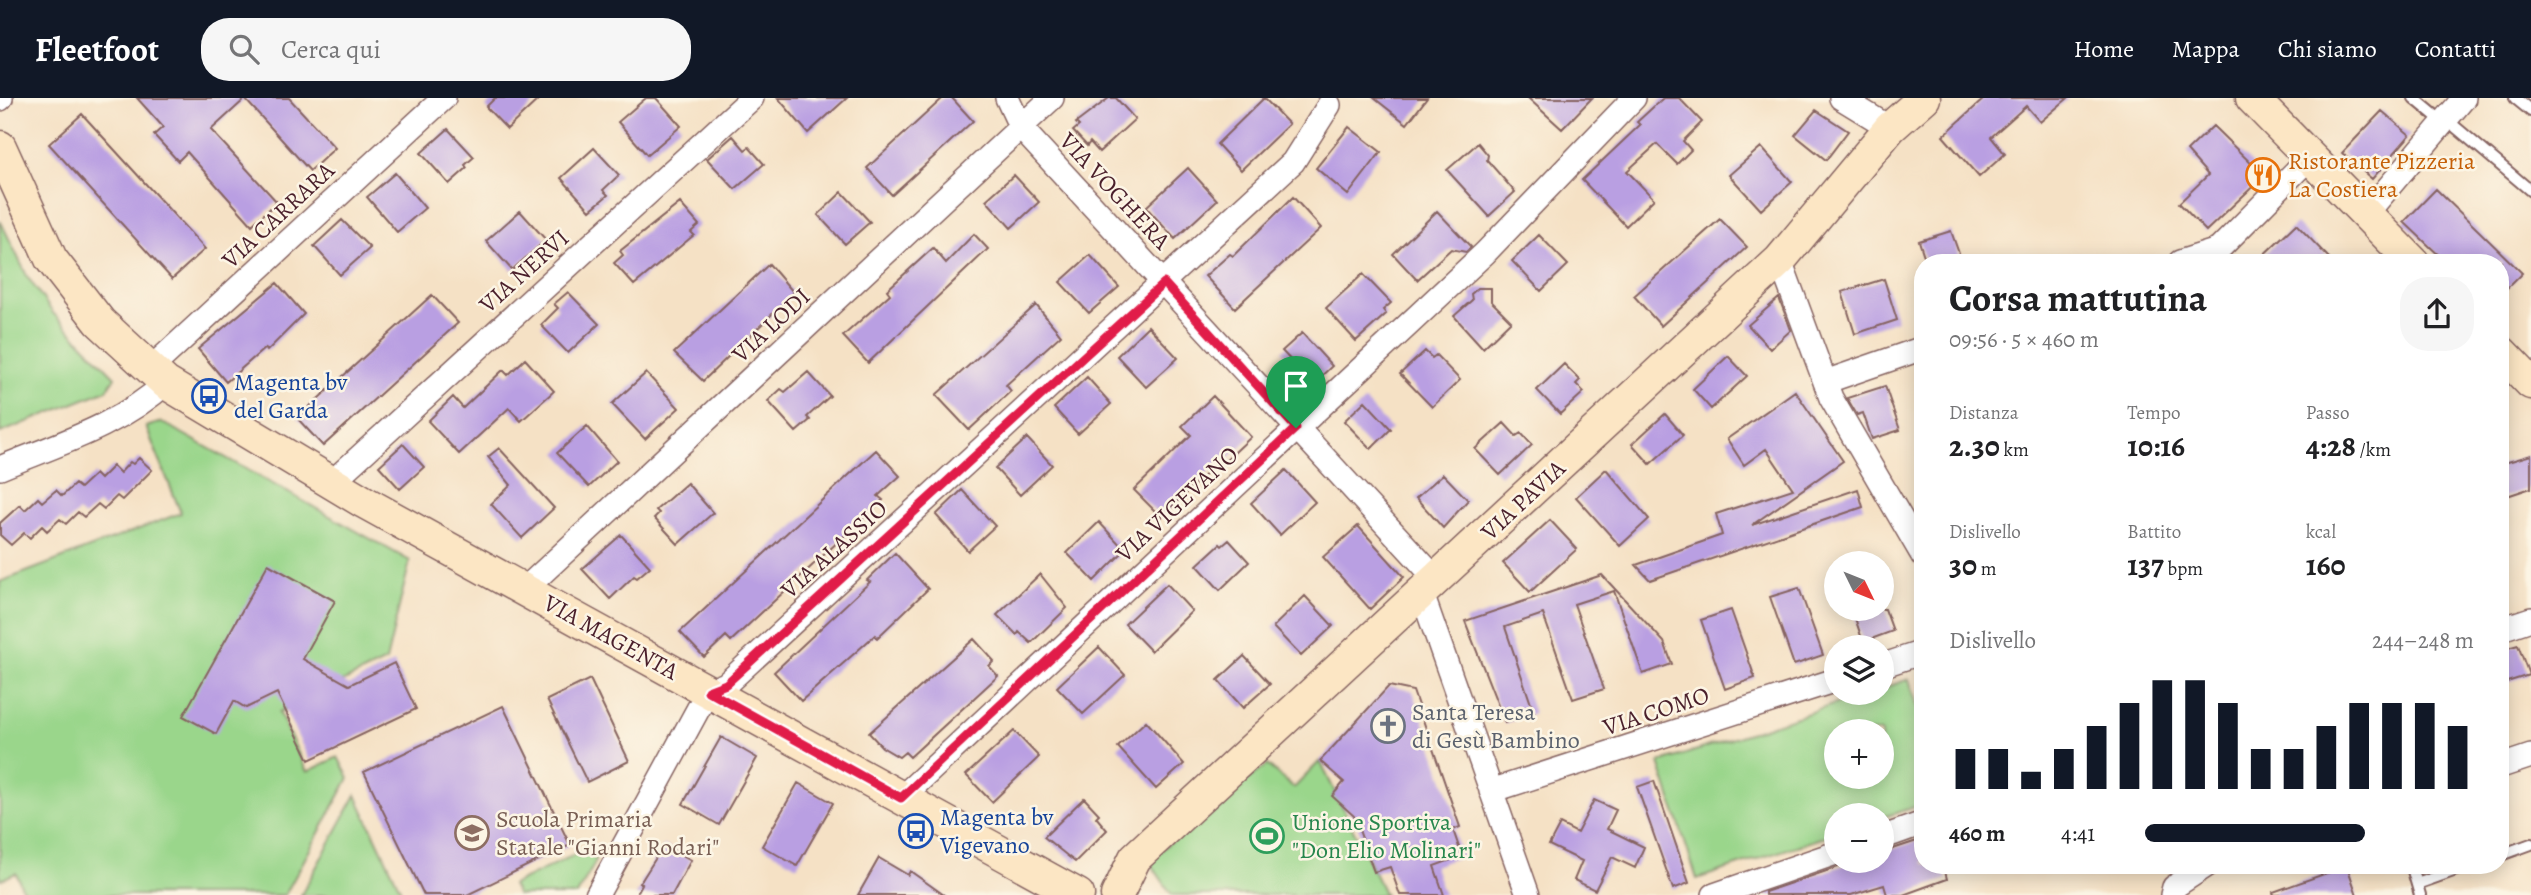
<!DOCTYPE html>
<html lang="it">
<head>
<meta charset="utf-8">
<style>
  :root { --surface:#fff; --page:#f6f6f6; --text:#202124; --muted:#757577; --accent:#111827 }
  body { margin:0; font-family:Alegreya,serif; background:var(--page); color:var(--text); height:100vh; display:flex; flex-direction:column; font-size:26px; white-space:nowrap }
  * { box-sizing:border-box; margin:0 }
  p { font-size:23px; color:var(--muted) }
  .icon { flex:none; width:38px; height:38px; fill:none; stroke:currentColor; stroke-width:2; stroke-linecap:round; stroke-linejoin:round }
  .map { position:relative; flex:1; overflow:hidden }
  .panel { position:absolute; left:1914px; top:156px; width:595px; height:620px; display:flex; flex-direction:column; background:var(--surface); border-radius:28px; box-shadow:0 4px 18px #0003 }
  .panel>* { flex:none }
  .needle { width:46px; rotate:133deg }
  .tools { position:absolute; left:1824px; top:453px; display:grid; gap:14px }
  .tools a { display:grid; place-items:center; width:70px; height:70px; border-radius:50%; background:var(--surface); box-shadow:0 4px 18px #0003; font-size:35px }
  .pin { position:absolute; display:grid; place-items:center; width:60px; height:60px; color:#fff; margin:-72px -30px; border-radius:50% 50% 50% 0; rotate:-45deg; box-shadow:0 0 7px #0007 }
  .pin .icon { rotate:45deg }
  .round { display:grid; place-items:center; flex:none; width:74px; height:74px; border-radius:28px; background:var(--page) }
  .head { display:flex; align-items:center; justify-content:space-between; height:119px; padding:0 35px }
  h1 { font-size:38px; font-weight:600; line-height:52px }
  .stats { display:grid; grid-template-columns:repeat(3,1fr); gap:10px; height:119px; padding:7px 35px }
  .stats div { display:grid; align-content:center }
  .stats b { font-size:30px; font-weight:600 }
  .stats small { font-size:19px; font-weight:400 }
  .stats p { font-size:19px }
  .chart { height:196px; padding:14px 35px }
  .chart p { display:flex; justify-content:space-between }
  .chart svg { width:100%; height:126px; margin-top:7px; stroke:var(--accent); stroke-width:6 }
  ul { padding:0 35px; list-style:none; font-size:23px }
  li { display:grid; grid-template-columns:112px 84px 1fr; align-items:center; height:52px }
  li i { height:18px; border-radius:9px; background:var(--accent) }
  header { display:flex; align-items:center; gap:42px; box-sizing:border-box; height:98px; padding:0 35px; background:var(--accent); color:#fff }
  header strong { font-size:33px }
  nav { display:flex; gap:38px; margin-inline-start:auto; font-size:24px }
  .search { width:490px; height:63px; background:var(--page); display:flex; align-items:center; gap:18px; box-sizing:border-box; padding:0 24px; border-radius:28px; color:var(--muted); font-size:26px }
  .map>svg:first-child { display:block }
</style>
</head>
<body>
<header>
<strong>Fleetfoot</strong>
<div class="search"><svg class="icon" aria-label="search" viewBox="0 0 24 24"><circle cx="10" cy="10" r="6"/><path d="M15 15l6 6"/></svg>Cerca qui</div>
<nav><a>Home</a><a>Mappa</a><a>Chi siamo</a><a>Contatti</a></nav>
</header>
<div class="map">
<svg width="2531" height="797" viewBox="0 0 2531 797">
  <rect width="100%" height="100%" fill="#fcf5e5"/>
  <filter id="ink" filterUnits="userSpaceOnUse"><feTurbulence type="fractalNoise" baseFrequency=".0143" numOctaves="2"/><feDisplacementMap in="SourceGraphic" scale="14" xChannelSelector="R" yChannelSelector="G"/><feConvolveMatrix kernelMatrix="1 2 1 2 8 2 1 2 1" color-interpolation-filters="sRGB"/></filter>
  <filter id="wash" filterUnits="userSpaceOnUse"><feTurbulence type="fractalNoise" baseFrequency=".00686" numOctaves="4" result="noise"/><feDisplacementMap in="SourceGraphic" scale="28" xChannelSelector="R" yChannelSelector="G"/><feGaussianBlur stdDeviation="1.57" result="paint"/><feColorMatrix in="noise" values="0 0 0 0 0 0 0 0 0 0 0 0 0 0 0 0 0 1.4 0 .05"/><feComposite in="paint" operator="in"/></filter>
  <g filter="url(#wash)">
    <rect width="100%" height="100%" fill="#f5e1c5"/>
    <path fill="#9ad68b" stroke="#727a5b" stroke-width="2" fill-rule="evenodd" d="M 0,122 L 27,178 L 53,215 L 115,279 L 107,292 L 0,335 Z
      M 162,324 L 410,463 L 386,563 L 279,614 L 307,674 L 338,659 L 349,680 L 285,797 L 25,797 L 16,775 L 0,782 L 0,484 L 181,415 L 146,329 Z
      M 1909,581 L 1923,625 L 1923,706 L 1881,720 L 1836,718 L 1836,735 L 1697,781 L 1659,665 L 1868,595 L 1881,595 L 1881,591 ZM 1836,634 L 1881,634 L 1881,679 L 1836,679 Z
      M 1320,663 L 1385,797 L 1172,797 L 1149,763 L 1204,714 L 1267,667 L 1294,690 Z
      M 356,697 L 403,797 L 301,797 Z
      M 590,749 L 596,763 L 577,797 L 517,797 L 512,787 Z"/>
    <g id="blocks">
      <path fill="#b99fe2" d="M 137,0 L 289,0 L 335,50 L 310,73 L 245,1 L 211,32 L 277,104 L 252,127 L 187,54 L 178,63 L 154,37 L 163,29 Z
        M 495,0 L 540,0 L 507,31 L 486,9 Z
        M 646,0 L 656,0 L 681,28 L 647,57 L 618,24 Z
        M 778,0 L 847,0 L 808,35 Z
        M 943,0 L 952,0 L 973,23 L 892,97 L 867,70 Z
        M 1109,0 L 1116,0 L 1135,21 L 1099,54 L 1090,44 L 1087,48 L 1073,33 L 1079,28 L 1076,25 Z
        M 1264,0 L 1289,26 L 1241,72 L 1217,46 Z
        M 1374,0 L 1427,0 L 1407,26 Z
        M 1528,0 L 1592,0 L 1562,31 Z
        M 1663,0 L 1679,0 L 1702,24 L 1683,43 L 1691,52 L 1677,66 L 1657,46 L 1627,73 L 1654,101 L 1626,128 L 1582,82 L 1640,27 L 1637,24 Z
        M 1985,0 L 2068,0 L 2040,24 L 2026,8 L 1991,39 L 2005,56 L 1979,79 L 1943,38 Z
        M 1816,12 L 1848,33 L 1826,62 L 1795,37 Z
        M 2382,13 L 2410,37 L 2372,81 L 2342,55 Z
        M 82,16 L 205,151 L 172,181 L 49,46 Z
        M 2213,28 L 2264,78 L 2206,133 L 2179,105 L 2208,77 L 2187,53 Z
        M 1349,29 L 1381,54 L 1348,97 L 1316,70 Z
        M 448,31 L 474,59 L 465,67 L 467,70 L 449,86 L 421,55 Z
        M 733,38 L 745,52 L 749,49 L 764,66 L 735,91 L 707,61 Z
        M 1478,45 L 1488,57 L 1487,62 L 1515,94 L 1489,118 L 1447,72 Z
        M 1761,49 L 1792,84 L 1761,112 L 1729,77 Z
        M 594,50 L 619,77 L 603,92 L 608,97 L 590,112 L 561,80 Z
        M 1188,70 L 1217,102 L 1175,141 L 1146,109 Z
        M 395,75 L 425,110 L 397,134 L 367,99 Z
        M 1014,77 L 1039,104 L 1011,130 L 986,102 Z
        M 2436,91 L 2522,175 L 2501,196 L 2501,164 L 2446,164 L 2404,124 Z
        M 842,94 L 870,124 L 845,146 L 818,117 Z
        M 1293,99 L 1321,130 L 1235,210 L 1205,178 L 1230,156 L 1233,158 Z
        M 680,105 L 699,127 L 691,134 L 694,137 L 634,187 L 614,165 L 623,157 L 620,153 Z
        M 520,113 L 546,142 L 512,172 L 486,143 Z
        M 1437,113 L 1471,149 L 1466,154 L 1451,151 L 1417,182 L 1393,156 Z
        M 1720,121 L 1747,149 L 1661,228 L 1634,198 Z
        M 342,122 L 370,150 L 340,177 L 314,148 Z
        M 2296,126 L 2333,164 L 2256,164 Z
        M 1951,133 L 1962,164 L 1926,164 L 1919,143 Z
        M 974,136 L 988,151 L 868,265 L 843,238 L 890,196 L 887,192 L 933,150 L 946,165 Z
        M 1539,137 L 1568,167 L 1541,193 L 1512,163 Z
        M 1090,157 L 1119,189 L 1089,215 L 1060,184 Z
        M 769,166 L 794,195 L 703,283 L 674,255 Z
        M 1363,176 L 1391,205 L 1383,212 L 1386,216 L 1356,243 L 1326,210 Z
        M 1884,181 L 1897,222 L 1855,236 L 1842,194 Z
        M 277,185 L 304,216 L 267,253 L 265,250 L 226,284 L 198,251 Z
        M 1478,190 L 1491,190 L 1491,203 L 1511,223 L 1483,250 L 1454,218 L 1472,202 L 1471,196 Z
        M 568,194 L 599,226 L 568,255 L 541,227 L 558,210 L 554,206 Z
        M 432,197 L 458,225 L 323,348 L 297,320 Z
        M 1779,200 L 1791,232 L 1770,251 L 1748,227 Z
        M 1036,207 L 1061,237 L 1006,287 L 1011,293 L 969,332 L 936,297 Z
        M 1148,228 L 1178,260 L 1146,289 L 1117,258 Z
        M 1302,235 L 1332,268 L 1313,286 L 1282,253 Z
        M 1425,253 L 1432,260 L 1436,257 L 1460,282 L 1432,309 L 1400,276 Z
        M 1728,258 L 1747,278 L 1711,311 L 1693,291 Z
        M 525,261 L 554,293 L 521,323 L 509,310 L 459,356 L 428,323 L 453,299 L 463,310 L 503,272 L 508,277 Z
        M 1564,266 L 1580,282 L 1576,286 L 1584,294 L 1560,316 L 1537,292 Z
        M 808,274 L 830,298 L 807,319 L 810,322 L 796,334 L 768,303 L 781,291 L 785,294 Z
        M 646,275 L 679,310 L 645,341 L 612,306 Z
        M 1087,279 L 1111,306 L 1078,336 L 1054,310 Z
        M 1885,288 L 1900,332 L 1872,341 L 1863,315 L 1857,317 L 1847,300 Z
        M 1795,293 L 1843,363 L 1752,427 L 1858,391 L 1863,409 L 1650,482 L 1636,467 L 1722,437 L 1716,416 L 1793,391 L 1766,351 L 1744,367 L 1727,341 Z
        M 1213,298 L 1251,339 L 1220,368 L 1217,365 L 1161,419 L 1134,392 L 1191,337 L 1182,328 Z
        M 1365,303 L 1391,331 L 1371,351 L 1344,323 Z
        M 1665,316 L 1683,337 L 1650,366 L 1632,346 Z
        M 1504,325 L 1516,338 L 1521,335 L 1532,347 L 1500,377 L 1475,351 Z
        M 587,328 L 617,363 L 589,389 L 557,355 Z
        M 1027,340 L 1052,367 L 1020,397 L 995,370 Z
        M 403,346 L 424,369 L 400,391 L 379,368 Z
        M 499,350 L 554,410 L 522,440 L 491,406 L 511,387 L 488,359 Z
        M 876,352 L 900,378 L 878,398 L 883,402 L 731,543 L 726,538 L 704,559 L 680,534 Z
        M 2531,357 L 2531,390 L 2501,400 L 2501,366 Z
        M 139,360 L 152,372 L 122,402 L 117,398 L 104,411 L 98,406 L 84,419 L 78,414 L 66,426 L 60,421 L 47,433 L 42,428 L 30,440 L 24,435 L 11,447 L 0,437 L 0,425 L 20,407 L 25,412 L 38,400 L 42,404 L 56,392 L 62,398 L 75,386 L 80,390 L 95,376 L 100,381 L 113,368 L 120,375 L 130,364 L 133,366 Z
        M 1606,371 L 1649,421 L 1620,448 L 1576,399 Z
        M 1286,372 L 1315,404 L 1280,437 L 1251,405 Z
        M 1443,376 L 1468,402 L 1443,430 L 1416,400 Z
        M 687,385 L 713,415 L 678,446 L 654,420 L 659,415 L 656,412 Z
        M 962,392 L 995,428 L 968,453 L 936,417 Z
        M 1550,422 L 1577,451 L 1530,494 L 1503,465 Z
        M 1099,424 L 1125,452 L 1094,483 L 1067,455 Z
        M 1358,428 L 1404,479 L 1370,511 L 1323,459 Z
        M 621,437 L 650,469 L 637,480 L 634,478 L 610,501 L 582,471 Z
        M 1229,442 L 1249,464 L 1220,492 L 1197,467 L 1220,446 L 1222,448 Z
        M 895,455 L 928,491 L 877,540 L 875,537 L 801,603 L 774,574 L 870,484 L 867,482 Z
        M 268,466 L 335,503 L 303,561 L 349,587 L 394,565 L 416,611 L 309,662 L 277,595 L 246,610 L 234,603 L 216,636 L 183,618 Z
        M 1040,476 L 1067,510 L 1031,545 L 1019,534 L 1017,537 L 997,517 Z
        M 1602,477 L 1664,544 L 1672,566 L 1643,576 L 1614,493 L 1574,506 L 1604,591 L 1573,601 L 1543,516 L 1505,529 L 1534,615 L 1505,625 L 1465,523 Z
        M 1167,486 L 1192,513 L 1151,553 L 1125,526 Z
        M 1799,490 L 1823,557 L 1794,567 L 1770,499 Z
        M 1305,498 L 1333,528 L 1301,558 L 1273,529 Z
        M 1852,511 L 1885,511 L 1893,533 L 1863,544 Z
        M 1731,512 L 1755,580 L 1725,591 L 1701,522 Z
        M 974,541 L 994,563 L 989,568 L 998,578 L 910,659 L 905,654 L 899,659 L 882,649 L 869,635 Z
        M 2518,547 L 2529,577 L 2501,586 L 2501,552 Z
        M 1099,549 L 1125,577 L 1083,616 L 1057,589 Z
        M 1244,558 L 1270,586 L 1243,610 L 1218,582 Z
        M 590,581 L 629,663 L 587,684 L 547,602 Z
        M 1389,588 L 1413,593 L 1460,729 L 1453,732 L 1462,758 L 1434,768 L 1444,797 L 1400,797 L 1390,769 L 1374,774 L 1354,718 L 1332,698 L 1344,684 L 1320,663 Z
        M 503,608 L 570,747 L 467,797 L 424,797 L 364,674 Z
        M 1146,623 L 1184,666 L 1156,691 L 1118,649 Z
        M 1014,633 L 1039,659 L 992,704 L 966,677 Z
        M 721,639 L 757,660 L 719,727 L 683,706 Z
        M 1654,683 L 1689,785 L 1673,791 L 1637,689 Z
        M 798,685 L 833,705 L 797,768 L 762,748 Z
        M 1084,700 L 1099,716 L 1096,719 L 1107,732 L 1075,764 L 1044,739 Z
        M 1594,702 L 1616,712 L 1607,731 L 1644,749 L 1635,770 L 1612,759 L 1595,792 L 1574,782 L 1582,763 L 1549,747 L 1560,726 L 1577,735 Z
        M 1923,741 L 1923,766 L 1943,766 L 1947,781 L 1903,797 L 1887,797 L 1884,787 L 1851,797 L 1765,797 L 1765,794 L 1856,763 L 1881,763 L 1881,755 Z
        M 664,747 L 691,762 L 672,797 L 636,797 L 642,786 L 640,785 Z
        M 879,760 L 908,777 L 910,773 L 944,797 L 858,797 Z
        M 2347,768 L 2357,797 L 2274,797 L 2273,794 Z"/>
    </g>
  </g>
  <g filter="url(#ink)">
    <use href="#blocks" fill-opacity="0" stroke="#866361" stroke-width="2"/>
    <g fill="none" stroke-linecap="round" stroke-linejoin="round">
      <g stroke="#866361" stroke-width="14">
        <path id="lane" d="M 2414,0 L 2443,24
          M 2515,0 L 2531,13
          M 2446,21 L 2531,93
          M 2501,757 L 2531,746
          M 2411,766 L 2420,797
          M 2417,786 L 2473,766"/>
      </g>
      <g stroke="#866361" stroke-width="26">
        <path id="street" d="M 1007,0 L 1021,30 L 1437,482
          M 1841,0 L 1890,30
          M 0,1 L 1,0
          M 2366,116 L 2464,0
          M 1780,162 L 1831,300 L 1923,458
          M 2180,164 L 2218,152 L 2310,59
          M 149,272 L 444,0
          M 1825,284 L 1923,250
          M 0,370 C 58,346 119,328 166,285
          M 331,385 L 752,0
          M 525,491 L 1052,0
          M 1422,496 L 1528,797
          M 2501,531 L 2531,521
          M 1881,568 L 1923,554
          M 2501,668 L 2531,658
          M 1491,693 L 1836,582
          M 901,700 L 1485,155 L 1634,0
          M 1881,740 L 1923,725
          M 597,797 L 708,593 L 726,586 L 1293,64 L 1329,7
          M 1714,797 L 1836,755
          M 2172,797 L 2174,789 L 2209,766"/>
      </g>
      <g stroke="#866361" stroke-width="35">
        <path id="secondary" d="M 2252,0 L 2413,164
          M 0,49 L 51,161 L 100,224 L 166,285 L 364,404 L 1078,797
          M 2501,254 L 2531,285
          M 1117,797 L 1135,760 L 1780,162 L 1890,30 L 1924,0"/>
      </g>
      <use href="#lane" stroke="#fff" stroke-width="10"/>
      <use href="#street" stroke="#fff" stroke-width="23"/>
      <use href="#secondary" stroke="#fce6c4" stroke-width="32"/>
    </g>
  </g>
  <g fill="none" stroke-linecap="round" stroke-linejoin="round" filter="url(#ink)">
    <g stroke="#fff" stroke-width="14">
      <path id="route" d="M 1164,185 L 1296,330 L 901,700 L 708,593 L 726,586 Z"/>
    </g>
    <use href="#route" stroke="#e11d48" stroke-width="9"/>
  </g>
  <defs>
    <g id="restaurant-ring" transform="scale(1.75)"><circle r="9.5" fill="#fcf5e5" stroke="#e8710a" stroke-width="1.5"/><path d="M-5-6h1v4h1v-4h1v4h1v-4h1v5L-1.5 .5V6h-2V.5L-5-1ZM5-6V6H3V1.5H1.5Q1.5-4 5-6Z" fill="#e8710a"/></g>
    <g id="bus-ring" transform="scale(1.75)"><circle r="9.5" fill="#fcf5e5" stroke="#1a4fb4" stroke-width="1.5"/><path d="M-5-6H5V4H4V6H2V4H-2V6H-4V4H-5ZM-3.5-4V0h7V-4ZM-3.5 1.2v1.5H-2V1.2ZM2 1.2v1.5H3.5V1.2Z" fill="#1a4fb4"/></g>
    <g id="church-ring" transform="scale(1.75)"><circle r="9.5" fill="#fcf5e5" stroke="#6b7280" stroke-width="1.5"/><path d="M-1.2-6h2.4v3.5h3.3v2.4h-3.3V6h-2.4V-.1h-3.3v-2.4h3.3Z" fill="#6b7280"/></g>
    <g id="school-ring" transform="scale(1.75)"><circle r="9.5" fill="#fcf5e5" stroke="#8d6e63" stroke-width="1.5"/><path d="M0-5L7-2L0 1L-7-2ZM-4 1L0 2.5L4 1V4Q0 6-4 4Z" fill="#8d6e63"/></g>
    <g id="stadium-ring" transform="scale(1.75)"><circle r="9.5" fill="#fcf5e5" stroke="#2e9e5b" stroke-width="1.5"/><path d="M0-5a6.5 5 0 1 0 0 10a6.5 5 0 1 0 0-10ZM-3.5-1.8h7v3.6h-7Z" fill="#2e9e5b"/></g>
  </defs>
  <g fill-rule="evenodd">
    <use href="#restaurant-ring" x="2263" y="77"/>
    <use href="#bus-ring" x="209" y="298"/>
    <use href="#church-ring" x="1388" y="628"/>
    <use href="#bus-ring" x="916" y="733"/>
    <use href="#school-ring" x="472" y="735"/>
    <use href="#stadium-ring" x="1267" y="738"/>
  </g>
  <g text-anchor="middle" stroke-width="5" stroke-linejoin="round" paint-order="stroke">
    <g font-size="24" fill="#c56008" stroke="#fcf5e5" text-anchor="start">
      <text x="2288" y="71">Ristorante Pizzeria<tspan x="2288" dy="28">La Costiera</tspan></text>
    </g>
    <g font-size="24" fill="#4a1f2b" stroke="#fcf5e5">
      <text transform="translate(1115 93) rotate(47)" y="8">VIA VOGHERA</text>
      <text transform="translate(278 117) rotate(-43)" y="8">VIA CARRARA</text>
      <text transform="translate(524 173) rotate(-42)" y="8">VIA NERVI</text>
      <text transform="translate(771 227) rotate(-43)" y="8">VIA LODI</text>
      <text transform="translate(1523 402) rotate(-43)" y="8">VIA PAVIA</text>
      <text transform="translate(1177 406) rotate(-43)" y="8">VIA VIGEVANO</text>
      <text transform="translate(834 451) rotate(-42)" y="8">VIA ALASSIO</text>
      <text transform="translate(611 539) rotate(29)" y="8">VIA MAGENTA</text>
      <text transform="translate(1656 613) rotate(-18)" y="8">VIA COMO</text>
    </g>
    <g font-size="24" fill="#164399" stroke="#fcf5e5" text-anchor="start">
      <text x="234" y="292">Magenta bv<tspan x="234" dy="28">del Garda</tspan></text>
      <text x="940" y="727">Magenta bv<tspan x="940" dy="28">Vigevano</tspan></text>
    </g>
    <g font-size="24" fill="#5b616d" stroke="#fcf5e5" text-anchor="start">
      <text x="1412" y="622">Santa Teresa<tspan x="1412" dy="28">di Gesù Bambino</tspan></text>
    </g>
    <g font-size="24" fill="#785e54" stroke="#fcf5e5" text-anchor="start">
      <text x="496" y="729">Scuola Primaria<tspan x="496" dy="28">Statale "Gianni Rodari"</tspan></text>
    </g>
    <g font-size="24" fill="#27864d" stroke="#fcf5e5" text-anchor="start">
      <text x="1292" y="732">Unione Sportiva<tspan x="1292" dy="28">"Don Elio Molinari"</tspan></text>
    </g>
  </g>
</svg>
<div class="tools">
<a><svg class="needle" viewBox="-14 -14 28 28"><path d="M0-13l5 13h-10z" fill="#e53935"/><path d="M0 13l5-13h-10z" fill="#757577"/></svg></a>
<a><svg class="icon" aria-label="layers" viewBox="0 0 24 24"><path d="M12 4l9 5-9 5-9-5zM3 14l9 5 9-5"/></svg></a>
<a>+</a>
<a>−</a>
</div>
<div class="pin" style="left:1296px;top:330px;background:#1e9e55"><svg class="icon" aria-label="arrive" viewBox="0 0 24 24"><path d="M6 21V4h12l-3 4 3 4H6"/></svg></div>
<section class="panel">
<div class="head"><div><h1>Corsa mattutina</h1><p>09:56 · 5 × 460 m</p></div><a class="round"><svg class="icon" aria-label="share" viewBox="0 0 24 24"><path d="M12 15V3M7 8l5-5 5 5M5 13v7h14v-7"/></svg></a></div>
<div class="stats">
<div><p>Distanza</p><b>2.30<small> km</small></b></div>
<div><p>Tempo</p><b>10:16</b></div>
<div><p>Passo</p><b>4:28<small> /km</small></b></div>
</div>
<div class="stats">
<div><p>Dislivello</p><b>30<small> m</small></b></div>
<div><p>Battito</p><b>137<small> bpm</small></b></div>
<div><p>kcal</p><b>160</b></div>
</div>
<div class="chart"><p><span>Dislivello</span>244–248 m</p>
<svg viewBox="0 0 160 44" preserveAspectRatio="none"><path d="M5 44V30M15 44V30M25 44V38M35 44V30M45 44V22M55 44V14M65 44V6M75 44V6M85 44V14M95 44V30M105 44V30M115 44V22M125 44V14M135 44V14M145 44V14M155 44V22"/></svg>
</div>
<ul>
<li><b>460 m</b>4:41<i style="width:67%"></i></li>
</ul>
</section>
</div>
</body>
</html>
